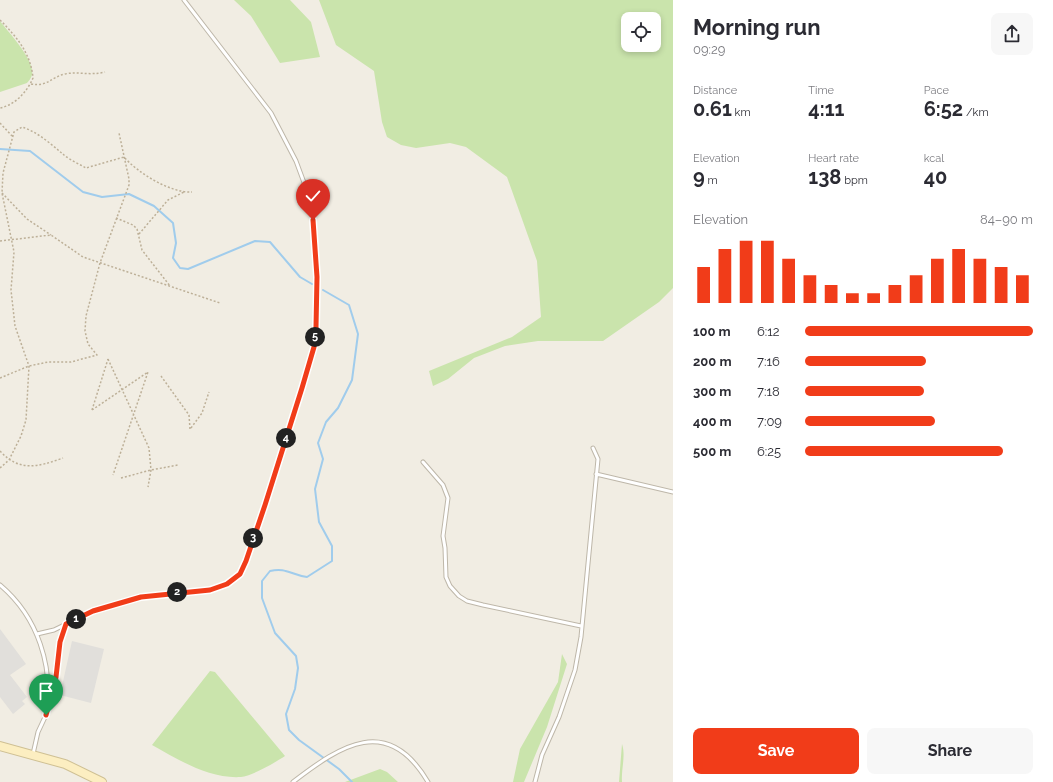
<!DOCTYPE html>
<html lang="en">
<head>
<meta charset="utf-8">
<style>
  :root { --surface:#fff; --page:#f7f7f7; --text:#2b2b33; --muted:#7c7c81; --accent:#f13c19 }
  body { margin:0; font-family:Raleway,sans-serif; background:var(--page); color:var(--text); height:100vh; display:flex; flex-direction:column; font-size:15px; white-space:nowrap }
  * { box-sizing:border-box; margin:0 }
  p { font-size:13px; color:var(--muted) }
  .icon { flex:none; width:22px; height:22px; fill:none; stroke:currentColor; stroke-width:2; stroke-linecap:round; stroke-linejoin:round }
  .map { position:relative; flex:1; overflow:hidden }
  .sheet { display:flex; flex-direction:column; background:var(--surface); width:380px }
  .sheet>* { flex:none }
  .tools { position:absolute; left:621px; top:12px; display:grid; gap:8px }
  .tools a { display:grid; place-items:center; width:40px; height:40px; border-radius:8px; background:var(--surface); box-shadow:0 2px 6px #0003; font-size:20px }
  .pin { position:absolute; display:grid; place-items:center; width:34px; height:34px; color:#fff; margin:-41px -17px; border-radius:50% 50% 50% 0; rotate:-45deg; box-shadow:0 0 4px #0007 }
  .pin .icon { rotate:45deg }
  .km { position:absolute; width:20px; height:20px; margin:-10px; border-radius:50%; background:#222; color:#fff; font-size:11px; line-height:20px; text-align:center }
  .round { display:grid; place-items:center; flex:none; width:42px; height:42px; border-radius:8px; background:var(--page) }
  .headline { display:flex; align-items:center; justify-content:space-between; height:68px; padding:0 20px }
  h1 { font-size:22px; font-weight:700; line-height:30px }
  .metrics { display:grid; grid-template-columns:repeat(3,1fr); gap:6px; height:68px; padding:4px 20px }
  .metrics div { display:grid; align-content:center }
  .metrics b { font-size:20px; font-weight:700 }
  .metrics small { font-size:11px; font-weight:400 }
  .metrics p { font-size:11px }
  .chart { height:112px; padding:8px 20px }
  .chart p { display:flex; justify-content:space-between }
  .chart svg { width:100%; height:72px; margin-top:4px; stroke:var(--accent); stroke-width:6 }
  .action { display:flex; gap:8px; margin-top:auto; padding:8px 20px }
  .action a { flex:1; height:46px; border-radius:8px; background:var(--accent); color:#fff; font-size:16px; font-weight:700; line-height:46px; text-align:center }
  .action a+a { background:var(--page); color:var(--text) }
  ul { padding:0 20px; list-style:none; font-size:13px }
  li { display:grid; grid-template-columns:64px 48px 1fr; align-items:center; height:30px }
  li i { height:10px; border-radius:5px; background:var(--accent) }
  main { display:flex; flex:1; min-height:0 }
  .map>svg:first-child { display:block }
</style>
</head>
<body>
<main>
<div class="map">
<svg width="673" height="782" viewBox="0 0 673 782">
  <rect width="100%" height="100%" fill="#f1ede3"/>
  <path fill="#cae4ac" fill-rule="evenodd" d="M 234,0 L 290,0 L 311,22 L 320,57 L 280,63 L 251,16 Z
    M 319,0 L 673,0 L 673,288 L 659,302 L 603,341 L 538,341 L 505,346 L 474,358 L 448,379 L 433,386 L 429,371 L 512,337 L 541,317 L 537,261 L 507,177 L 466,147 L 450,143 L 416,148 L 401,145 L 387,137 L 382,122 L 374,71 L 336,45 ZM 628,19 L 654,19 L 654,45 L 628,45 Z
    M 0,21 C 9,33 35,60 32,75 C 31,78 29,81 27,83 L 0,92 Z
    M 562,654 L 567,664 L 547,727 L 524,782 L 513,782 L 520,749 L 558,682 Z
    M 210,671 L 215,672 L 285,756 C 276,762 252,776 241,777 C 209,779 179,760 152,745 Z
    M 622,744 C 626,756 621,769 622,782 L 619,782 Z
    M 380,769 L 387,772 L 398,782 L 345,782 Z"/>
  <path fill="#e1dfdb" d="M 0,629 L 26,664 L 10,675 L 27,697 L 22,701 L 25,704 L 13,714 L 0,697 Z
    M 72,641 L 104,649 L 91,703 L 60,695 Z"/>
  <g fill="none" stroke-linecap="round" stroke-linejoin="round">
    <path stroke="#a0ccec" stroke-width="2" d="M 0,149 L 30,151 L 83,192 L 102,197 L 129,194 L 154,206 L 173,223 L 176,243 L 173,258 L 180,268 L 188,269 L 255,241 L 270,242 L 300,277 L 312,284
      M 323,290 L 349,305 L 358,334 L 352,380 L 338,408 L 326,422 L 318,443 L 323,459 L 315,489 L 319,522 L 332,546 L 332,561 L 307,577 C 291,575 286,567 270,571 L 262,581 L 262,598 L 275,633 L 296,656 L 298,668 L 295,689 L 286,714 L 289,730 L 299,740 L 339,769 L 352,782"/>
    <g stroke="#beb7a9" stroke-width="5">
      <path id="service" d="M 423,462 L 443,485 L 448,498 L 443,536 L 445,548 L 446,577 L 450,586 L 459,596 L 467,601 L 483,605 L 581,626
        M 596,474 L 673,492
        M 0,585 C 38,617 54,667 46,715
        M 37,634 L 54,630 L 93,611 L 141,597 L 210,590 L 227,584 L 239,574 L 246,561 L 265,505 L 308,371 L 314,347 L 317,303 L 316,249 L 313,220 L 306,188 L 296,161 L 271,113 L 184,0
        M 50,700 C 57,676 56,645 66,624
        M 33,754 L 38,732 L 46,715
        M 293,782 C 341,745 388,714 428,782
        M 535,782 L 542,755 L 559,717 L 575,670 L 581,637 L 598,459 L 593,448"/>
    </g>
    <g stroke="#cfc094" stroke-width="10">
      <path id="secondary" d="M 0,746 L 65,764 L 102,782"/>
    </g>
    <path stroke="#bdb098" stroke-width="1.5" stroke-dasharray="2 2" stroke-linecap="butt" d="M 0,20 C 17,37 31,54 33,78 C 27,92 15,105 0,108
      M 31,84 C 48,87 51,77 65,74 C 78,71 89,76 105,72
      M 0,123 L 12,136
      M 2,193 L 27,219 L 51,235
      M 116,218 L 133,225 L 137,229 L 142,250 L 170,286
      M 139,234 L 168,200 L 184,192
      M 0,241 L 51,235 L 83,257 L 220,303
      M 108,359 L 149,448 L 151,470 L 148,487
      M 161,376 L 189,415 L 190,429
      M 0,378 L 29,366 L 48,362 L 71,362 L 97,355 L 88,344 L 85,331 L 86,316 L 100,263 L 129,185 L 129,179 L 119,133
      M 92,410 L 148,372 L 113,475
      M 92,410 L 108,359
      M 191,428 L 202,413 L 209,392
      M 0,451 C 19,472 38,467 63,458
      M 0,468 L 9,460 L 21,436 L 26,420 L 29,366 L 15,326 L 11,290 L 14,252 L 2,193 L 3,173 L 14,132 L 22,127 C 38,132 52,145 64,155 C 70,160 79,164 86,168 L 124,157 C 138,173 170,193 192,192
      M 121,478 L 151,470 L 178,465"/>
    <use href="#service" stroke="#fff" stroke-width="3"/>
    <use href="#secondary" stroke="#fceec1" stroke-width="8"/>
  </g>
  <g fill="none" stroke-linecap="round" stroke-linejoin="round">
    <g stroke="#fff" stroke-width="8">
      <path id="route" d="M 46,715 L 56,677 L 60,642 L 66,624 L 93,611 L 141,597 L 210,590 L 227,584 L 240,574 L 246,561 L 265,505 L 302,388 L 314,347 L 316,327 L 317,277 L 313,220"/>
    </g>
    <use href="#route" stroke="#f13c19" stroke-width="5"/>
  </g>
</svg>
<div class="tools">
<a><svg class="icon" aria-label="locate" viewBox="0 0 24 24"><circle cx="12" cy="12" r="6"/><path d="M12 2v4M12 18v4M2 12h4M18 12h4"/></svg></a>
</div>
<div class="pin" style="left:46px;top:715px;background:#1e9e55"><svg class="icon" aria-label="arrive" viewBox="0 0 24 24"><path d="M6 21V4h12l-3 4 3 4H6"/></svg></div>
<div class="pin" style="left:313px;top:220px;background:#d93025"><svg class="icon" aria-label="check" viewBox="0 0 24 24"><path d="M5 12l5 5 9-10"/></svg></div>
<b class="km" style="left:76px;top:619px">1</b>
<b class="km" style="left:177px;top:592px">2</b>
<b class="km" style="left:253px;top:538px">3</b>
<b class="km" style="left:286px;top:438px">4</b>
<b class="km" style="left:315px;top:337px">5</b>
</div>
<section class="sheet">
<div class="headline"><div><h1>Morning run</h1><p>09:29</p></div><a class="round"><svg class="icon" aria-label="share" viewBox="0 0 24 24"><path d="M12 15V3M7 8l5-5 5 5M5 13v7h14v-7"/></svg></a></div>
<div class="metrics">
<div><p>Distance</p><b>0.61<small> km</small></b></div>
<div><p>Time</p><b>4:11</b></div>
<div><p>Pace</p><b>6:52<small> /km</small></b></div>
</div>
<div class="metrics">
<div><p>Elevation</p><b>9<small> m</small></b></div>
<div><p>Heart rate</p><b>138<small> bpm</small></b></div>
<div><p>kcal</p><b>40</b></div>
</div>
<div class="chart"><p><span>Elevation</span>84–90 m</p>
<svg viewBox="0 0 160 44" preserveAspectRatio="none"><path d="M5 44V22M15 44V11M25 44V6M35 44V6M45 44V17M55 44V27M65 44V33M75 44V38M85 44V38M95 44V33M105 44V27M115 44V17M125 44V11M135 44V17M145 44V22M155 44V27"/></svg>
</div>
<ul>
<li><b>100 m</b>6:12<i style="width:100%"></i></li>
<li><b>200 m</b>7:16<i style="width:53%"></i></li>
<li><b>300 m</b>7:18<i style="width:52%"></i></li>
<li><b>400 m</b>7:09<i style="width:57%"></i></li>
<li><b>500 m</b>6:25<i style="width:87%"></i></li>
</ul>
<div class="action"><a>Save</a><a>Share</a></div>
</section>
</main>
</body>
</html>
